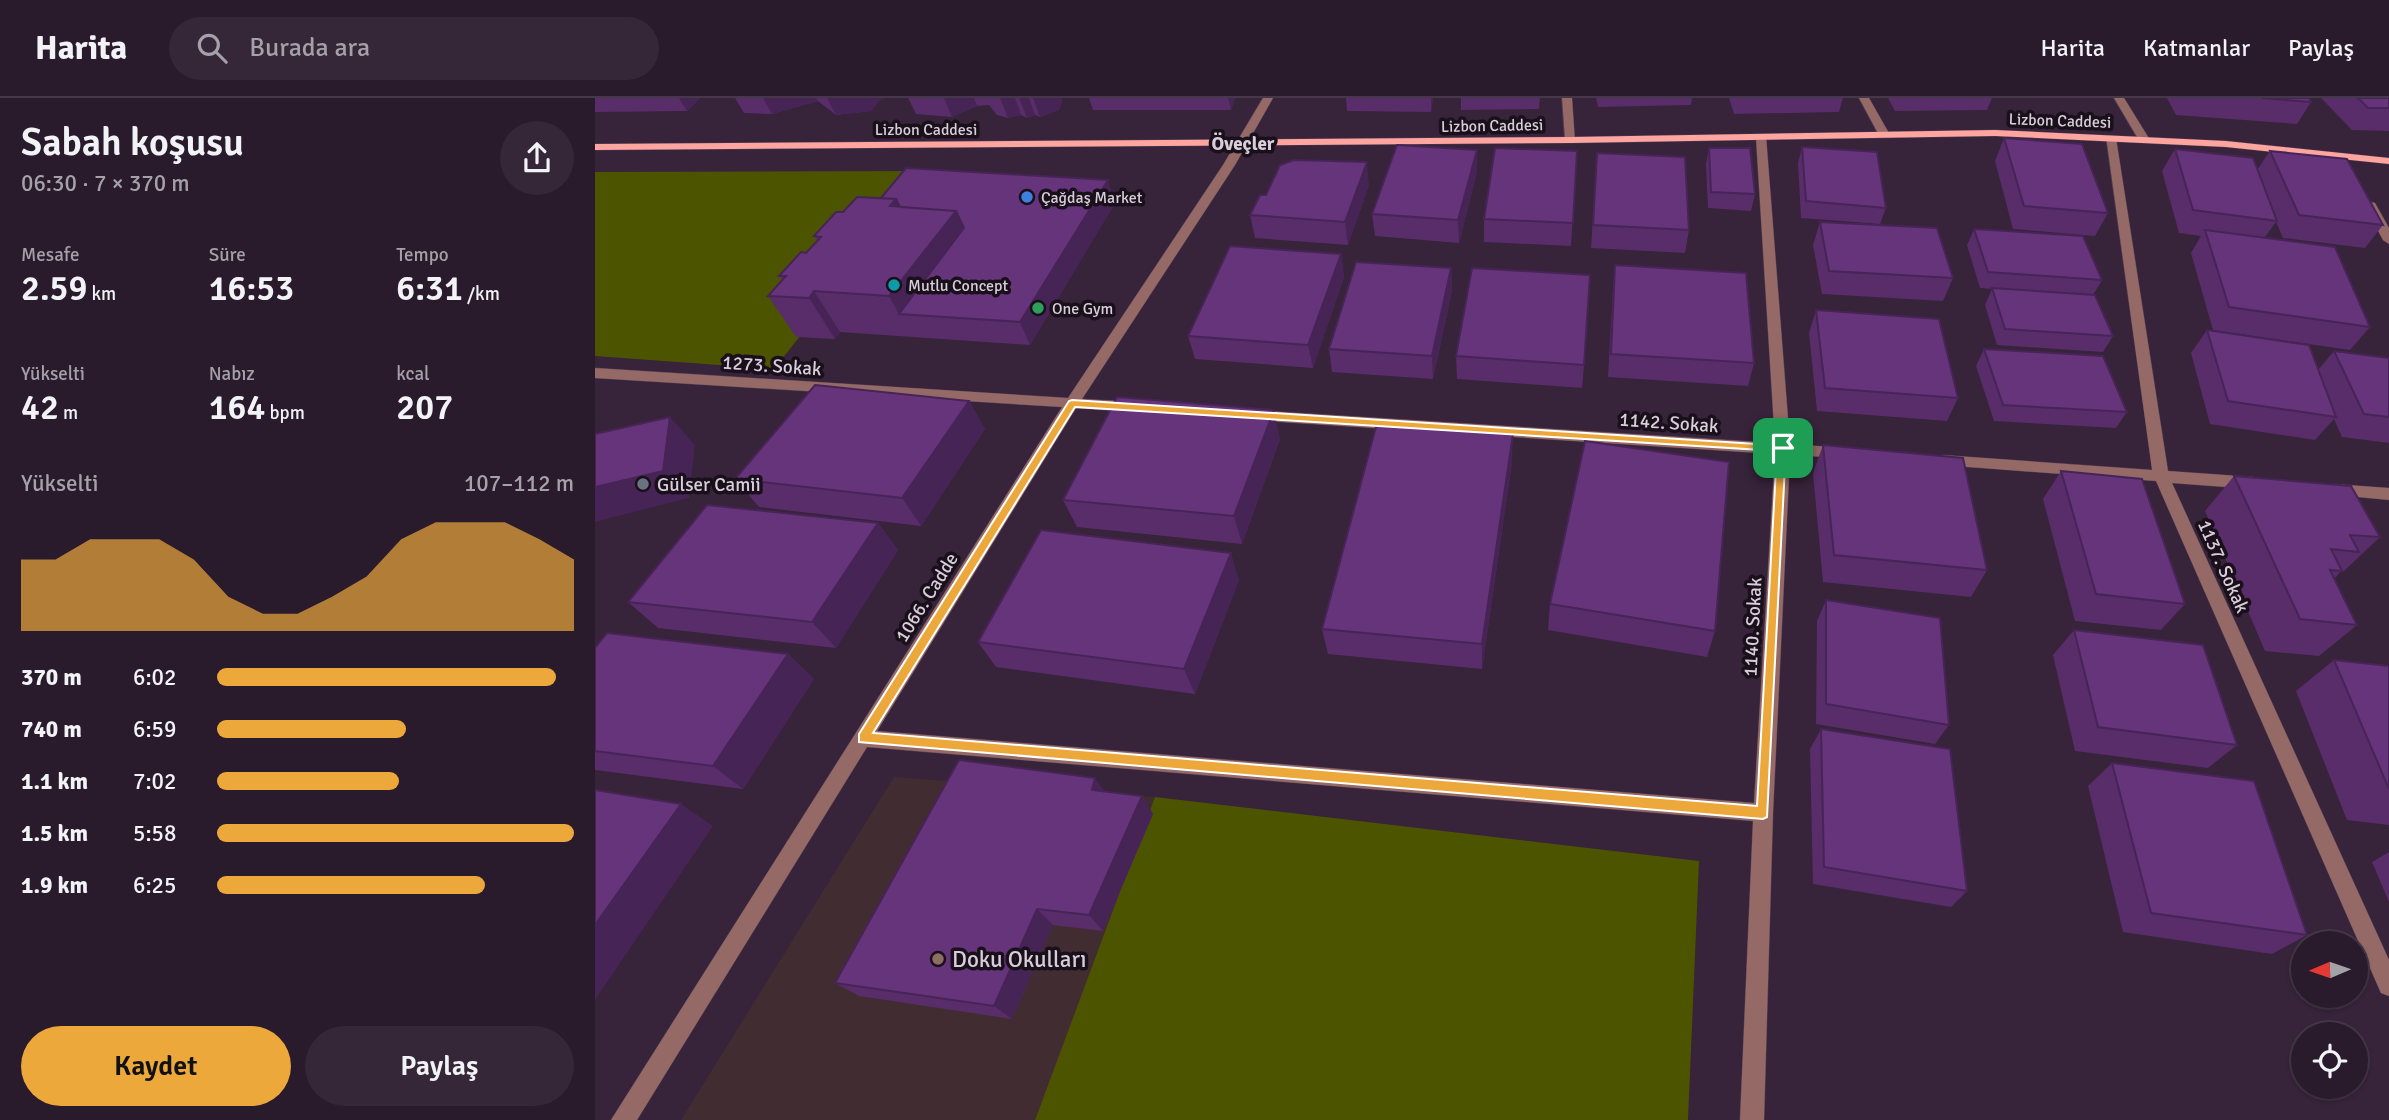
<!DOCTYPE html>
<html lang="tr">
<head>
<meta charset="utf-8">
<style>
  :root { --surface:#291a2c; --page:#352738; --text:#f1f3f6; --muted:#a5a1a9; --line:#453848; --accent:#eda83b }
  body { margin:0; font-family:Signika,sans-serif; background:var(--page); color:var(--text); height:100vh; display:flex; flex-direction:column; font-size:26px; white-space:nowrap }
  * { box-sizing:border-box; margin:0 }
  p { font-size:23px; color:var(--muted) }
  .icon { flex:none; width:38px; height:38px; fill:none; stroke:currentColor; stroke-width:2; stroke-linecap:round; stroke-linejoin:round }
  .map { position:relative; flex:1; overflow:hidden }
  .panel { display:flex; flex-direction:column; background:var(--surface); width:595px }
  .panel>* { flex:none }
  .needle { width:46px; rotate:268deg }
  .tools { position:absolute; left:1696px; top:833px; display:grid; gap:14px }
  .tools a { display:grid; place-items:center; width:77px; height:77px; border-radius:50%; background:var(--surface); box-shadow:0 2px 5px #0004,0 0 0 2px var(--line); font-size:35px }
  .pin { position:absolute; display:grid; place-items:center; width:60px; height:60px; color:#fff; margin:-30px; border-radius:14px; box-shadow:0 4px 10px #0006 }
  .round { display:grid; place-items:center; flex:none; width:74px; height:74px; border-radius:37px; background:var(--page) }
  .head { display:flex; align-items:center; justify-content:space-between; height:119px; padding:0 21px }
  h1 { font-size:38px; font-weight:600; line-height:52px }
  .metrics { display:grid; grid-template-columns:repeat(3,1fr); gap:10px; height:119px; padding:7px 21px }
  .metrics div { display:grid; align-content:center }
  .metrics b { font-size:35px; font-weight:600 }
  .metrics small { font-size:19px; font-weight:400 }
  .metrics p { font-size:19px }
  .chart { height:196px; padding:14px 21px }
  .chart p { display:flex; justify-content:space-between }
  .chart svg { width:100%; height:126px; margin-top:7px; fill:var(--accent); opacity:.7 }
  .button { display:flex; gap:14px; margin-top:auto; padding:14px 21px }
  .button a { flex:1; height:80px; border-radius:42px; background:var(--accent); color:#111; font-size:28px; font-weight:600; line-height:80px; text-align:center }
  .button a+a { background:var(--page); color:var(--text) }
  ul { padding:0 21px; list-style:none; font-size:23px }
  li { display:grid; grid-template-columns:112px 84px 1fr; align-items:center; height:52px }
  li i { height:18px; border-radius:9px; background:var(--accent) }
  header { display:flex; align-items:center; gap:42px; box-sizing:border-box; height:98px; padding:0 35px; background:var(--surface); border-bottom:2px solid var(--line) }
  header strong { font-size:33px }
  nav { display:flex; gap:38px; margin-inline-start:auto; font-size:24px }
  .search { width:490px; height:63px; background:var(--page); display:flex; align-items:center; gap:18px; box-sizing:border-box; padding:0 24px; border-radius:38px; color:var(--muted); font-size:26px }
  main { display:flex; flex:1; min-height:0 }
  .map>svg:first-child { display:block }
</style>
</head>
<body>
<header>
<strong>Harita</strong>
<div class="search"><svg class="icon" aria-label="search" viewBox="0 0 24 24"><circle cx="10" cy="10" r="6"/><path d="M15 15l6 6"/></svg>Burada ara</div>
<nav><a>Harita</a><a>Katmanlar</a><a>Paylaş</a></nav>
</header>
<main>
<section class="panel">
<div class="head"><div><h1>Sabah koşusu</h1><p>06:30 · 7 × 370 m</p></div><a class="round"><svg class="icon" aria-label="share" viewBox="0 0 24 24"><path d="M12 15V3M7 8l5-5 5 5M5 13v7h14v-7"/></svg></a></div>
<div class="metrics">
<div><p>Mesafe</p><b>2.59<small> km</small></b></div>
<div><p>Süre</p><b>16:53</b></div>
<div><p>Tempo</p><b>6:31<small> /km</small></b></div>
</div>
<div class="metrics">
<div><p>Yükselti</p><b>42<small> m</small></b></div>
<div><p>Nabız</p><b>164<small> bpm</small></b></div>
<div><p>kcal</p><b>207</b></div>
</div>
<div class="chart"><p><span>Yükselti</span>107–112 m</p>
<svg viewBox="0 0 160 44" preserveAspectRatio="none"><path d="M0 44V19L10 19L20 12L30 12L40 12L50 19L60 32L70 38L80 38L90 32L100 25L110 12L120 6L130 6L140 6L150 12L160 19V44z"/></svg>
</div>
<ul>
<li><b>370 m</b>6:02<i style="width:95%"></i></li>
<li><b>740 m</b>6:59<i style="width:53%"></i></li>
<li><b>1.1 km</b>7:02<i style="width:51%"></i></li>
<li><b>1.5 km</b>5:58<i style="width:100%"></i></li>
<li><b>1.9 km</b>6:25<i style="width:75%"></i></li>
</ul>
<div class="button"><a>Kaydet</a><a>Paylaş</a></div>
</section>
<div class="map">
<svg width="1794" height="1022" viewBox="0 0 1794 1022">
  <rect width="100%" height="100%" fill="#37233a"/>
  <path fill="#412d31" d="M 299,679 L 560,699 L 440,1022 L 86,1022 Z"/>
  <path fill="#4d5400" d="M 336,73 L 179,271 L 0,258 L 0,74 Z
    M 560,699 L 1104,763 L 1093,1022 L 440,1022 Z"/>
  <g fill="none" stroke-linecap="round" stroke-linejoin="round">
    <g stroke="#513e54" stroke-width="1">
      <path id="minor" d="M 668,0 L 678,0 L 640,67 L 487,301 L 541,304 L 548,309 L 541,314 L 481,310 L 282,633 L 1159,705 L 1180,356 L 656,322 L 649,317 L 656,312 L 1180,345 L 1161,40 L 1171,38 L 1195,346 L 1250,350 L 1258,355 L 1250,360 L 1195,357 L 1178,715 L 1169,1022 L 1145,1022 L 1158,723 L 272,649 L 42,1022 L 16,1022 L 467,309 L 0,280 L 0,270 L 473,300 L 628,67 Z
        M 967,0 L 977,0 L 980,44 L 970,42 Z
        M 1264,0 L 1274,0 L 1295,37 L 1293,39 L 1285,39 Z
        M 1519,0 L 1529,0 L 1555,42 L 1553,44 L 1545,44 Z
        M 1511,38 L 1521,40 L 1573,373 L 1658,379 L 1666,385 L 1658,391 L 1577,385 L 1794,862 L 1794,898 L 1786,895 L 1561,383 L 1347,367 L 1339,362 L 1347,357 L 1557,372 Z
        M 1776,104 L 1780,105 L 1794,130 L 1794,146 L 1788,142 L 1770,108 Z
        M 1738,386 L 1794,390 L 1794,402 L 1732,396 L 1730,392 Z"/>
    </g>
    <g stroke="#513e54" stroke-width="1">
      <path id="major" d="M 1400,32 L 1631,43 L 1794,60 L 1794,66 L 1631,49 L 1400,38 L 976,45 L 0,52 L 0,46 L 976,39 Z"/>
    </g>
    <use href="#minor" fill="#956966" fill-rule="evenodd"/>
    <use href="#major" fill="#fea5a0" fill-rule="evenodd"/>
  </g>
  <path fill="#582d6a" d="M 0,0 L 105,0 L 92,13 L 0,14 Z
    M 140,0 L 290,0 L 285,2 L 276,13 L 241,17 L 223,3 L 177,16 L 149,15 Z
    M 313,0 L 466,0 L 467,3 L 464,12 L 445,19 L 440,17 L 432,20 L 426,17 L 413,20 L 402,17 L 394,7 L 382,8 L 357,19 L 321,16 Z
    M 494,0 L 640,0 L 636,12 L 498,12 Z
    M 751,0 L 838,0 L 836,14 L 752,13 Z
    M 866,0 L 945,0 L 944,11 L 866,12 Z
    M 1001,0 L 1097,0 L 1096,7 L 1003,9 Z
    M 1134,0 L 1248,0 L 1244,14 L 1139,16 Z
    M 1293,0 L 1397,0 L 1392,12 L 1300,13 Z
    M 1572,0 L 1714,0 L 1716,4 L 1702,26 L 1581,17 Z
    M 1726,0 L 1794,0 L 1794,33 L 1757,32 Z
    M 1409,40 L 1513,115 L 1500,138 L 1418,131 L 1400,63 Z
    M 1207,49 L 1291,110 L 1285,126 L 1206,120 L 1203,65 Z
    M 1114,50 L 1160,96 L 1156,113 L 1113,110 L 1111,66 Z
    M 1580,51 L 1662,72 L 1675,53 L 1788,127 L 1770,150 L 1688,140 L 1681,124 L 1670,139 L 1775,229 L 1755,252 L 1618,232 L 1596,155 L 1606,138 L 1584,135 L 1567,73 Z
    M 882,52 L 882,74 L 864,145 L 780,138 L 777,116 Z
    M 982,53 L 976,148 L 889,144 L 889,121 Z
    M 1002,55 L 1094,132 L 1090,155 L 996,150 Z
    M 774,87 L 753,147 L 660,140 L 655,117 L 671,97 Z
    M 286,100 L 520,105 L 435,247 L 245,234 L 240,241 L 201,239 L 173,198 L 187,182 L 184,178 L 211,155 L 222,143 L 219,138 L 248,114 Z
    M 1225,124 L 1358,180 L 1348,203 L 1227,196 L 1218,147 Z
    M 1379,131 L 1507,182 L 1498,197 L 1518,238 L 1508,254 L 1402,247 L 1390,207 L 1397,191 L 1385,190 L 1372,147 Z
    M 746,156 L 749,179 L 718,270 L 600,261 L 593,238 Z
    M 1020,167 L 1159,265 L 1153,288 L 1013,279 L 1018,190 Z
    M 856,170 L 857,193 L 838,281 L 737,274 L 734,251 Z
    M 1221,212 L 1363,300 L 1352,323 L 1222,313 L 1214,235 Z
    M 1612,232 L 1723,272 L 1739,253 L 1794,260 L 1794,345 L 1747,339 L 1739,321 L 1720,342 L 1615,326 L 1596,255 Z
    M 1389,251 L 1532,314 L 1521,330 L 1399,323 L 1381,268 Z
    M 861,258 L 989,267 L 987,290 L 862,281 Z
    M 374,303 L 390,331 L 326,428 L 164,409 L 140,381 Z
    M 685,341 L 647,446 L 482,429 L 468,402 Z
    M 1228,347 L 1392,472 L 1376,499 L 1228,484 L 1218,375 Z
    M 917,364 L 887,571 L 733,556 L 727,531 Z
    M 1466,373 L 1590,506 L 1566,532 L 1480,523 L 1448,401 Z
    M 1639,378 L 1785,439 L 1749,473 L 1746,473 L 1739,481 L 1762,527 L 1724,558 L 1670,553 L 1610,413 Z
    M 283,425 L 303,452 L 241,550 L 63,530 L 33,504 Z
    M 644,482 L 600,596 L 401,569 L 383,544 Z
    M 1231,502 L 1354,627 L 1340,646 L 1221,626 L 1222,523 Z
    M 955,506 L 1120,533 L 1112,559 L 953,532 Z
    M 1479,532 L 1642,647 L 1613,670 L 1480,653 L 1458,557 Z
    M 0,550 L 193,556 L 219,581 L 148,691 L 0,672 Z
    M 1739,562 L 1794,568 L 1794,727 L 1752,722 L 1701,593 Z
    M 1226,631 L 1372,793 L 1356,809 L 1218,786 L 1215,651 Z
    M 1517,665 L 1712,837 L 1677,856 L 1528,834 L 1493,688 Z
    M 509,694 L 547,698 L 558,716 L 508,833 L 458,827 L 417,921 L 264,898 L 240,885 Z
    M 1794,754 L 1794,804 L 1777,764 Z"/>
  <path fill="#472456" d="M 84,0 L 105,0 L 92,13 Z
    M 168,0 L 221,0 L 223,3 L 177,16 Z
    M 232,0 L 290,0 L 285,2 L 276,13 L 241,17 Z
    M 349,0 L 379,0 L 382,8 L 357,19 Z
    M 405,0 L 420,0 L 426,17 L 413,20 Z
    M 424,0 L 434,0 L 440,17 L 432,20 Z
    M 438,0 L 466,0 L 467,3 L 464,12 L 445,19 Z
    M 633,0 L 640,0 L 636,12 Z
    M 836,0 L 838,0 L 836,14 Z
    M 882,52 L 882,74 L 864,145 L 863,122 Z
    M 772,64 L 774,87 L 753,147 L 750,124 Z
    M 513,82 L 520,105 L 435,247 L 425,224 Z
    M 301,101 L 314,127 L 295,108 Z
    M 361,113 L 380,153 L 304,216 L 294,198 Z
    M 746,156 L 749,179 L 718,270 L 713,247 Z
    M 856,170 L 857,193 L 838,281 L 837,258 Z
    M 219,193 L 245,234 L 240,241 L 214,200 Z
    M 374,303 L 390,331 L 326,428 L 307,400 Z
    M 679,312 L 685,341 L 647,446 L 639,418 Z
    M 75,319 L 100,347 L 94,400 L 0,424 L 0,389 Z
    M 918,336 L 917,364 L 887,571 L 887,546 Z
    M 283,425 L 303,452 L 241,550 L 217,524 Z
    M 636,455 L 644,482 L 600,596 L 589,571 Z
    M 193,556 L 219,581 L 148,691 L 118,668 Z
    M 500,680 L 513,698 L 497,692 Z
    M 547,698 L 558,716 L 508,833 L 494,817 Z
    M 86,706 L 118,728 L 0,902 L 0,827 Z
    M 442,811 L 458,827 L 417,921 L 399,908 Z"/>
  <path fill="#66347b" stroke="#472456" stroke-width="2" d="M 1667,0 L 1714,0 L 1716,4 Z
    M 1763,0 L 1794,0 L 1794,10 L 1773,10 Z
    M 1409,40 L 1487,46 L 1513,115 L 1429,108 Z
    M 802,47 L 882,52 L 863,122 L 777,116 Z
    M 1207,49 L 1282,54 L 1291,110 L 1211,103 Z
    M 900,50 L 982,53 L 978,125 L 889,121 Z
    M 1114,50 L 1155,50 L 1160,96 L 1116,94 Z
    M 1580,51 L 1658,60 L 1682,123 L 1598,112 Z
    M 1675,53 L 1752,61 L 1788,127 L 1704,117 Z
    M 1002,55 L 1090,59 L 1094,132 L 998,127 Z
    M 699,62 L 772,64 L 750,124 L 655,117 L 665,97 L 671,97 L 685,67 Z
    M 311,70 L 513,82 L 425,224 L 304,216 L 369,130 L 361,113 L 305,109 L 301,101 L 286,100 Z
    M 262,99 L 301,101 L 295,108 L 361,113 L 294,198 L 219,193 L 214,200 L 173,198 L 191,178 L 184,178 L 206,154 L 211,155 L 226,139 L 219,138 L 241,114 L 248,114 Z
    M 1225,124 L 1342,130 L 1358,180 L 1234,173 Z
    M 1379,131 L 1488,138 L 1507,182 L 1393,174 Z
    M 1610,132 L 1740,149 L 1775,229 L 1634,209 Z
    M 635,148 L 746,156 L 713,247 L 593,238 Z
    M 761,164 L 856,170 L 837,258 L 734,251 Z
    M 1020,167 L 1151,175 L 1159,265 L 1016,256 Z
    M 877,170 L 995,177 L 989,267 L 861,258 Z
    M 1397,190 L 1500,197 L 1518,238 L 1410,231 Z
    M 1221,212 L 1344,221 L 1363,300 L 1230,290 Z
    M 1612,232 L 1714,247 L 1741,319 L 1633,303 Z
    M 1389,251 L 1508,258 L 1532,314 L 1408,307 Z
    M 1739,253 L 1794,260 L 1794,319 L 1769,316 Z
    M 220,287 L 374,303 L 307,400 L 140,381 Z
    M 522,299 L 679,312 L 639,418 L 468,402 Z
    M 75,319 L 68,373 L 0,389 L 0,336 Z
    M 782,325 L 918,336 L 887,546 L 727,531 Z
    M 990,343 L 1134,364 L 1120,533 L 955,506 Z
    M 1228,347 L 1368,360 L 1392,472 L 1239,457 Z
    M 1466,373 L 1547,381 L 1590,506 L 1501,496 Z
    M 1639,378 L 1756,388 L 1785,439 L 1755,437 L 1764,454 L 1736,451 L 1747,473 L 1735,472 L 1762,527 L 1705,521 Z
    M 112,407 L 283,425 L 217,524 L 33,504 Z
    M 446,432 L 636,455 L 589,571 L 383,544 Z
    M 1231,502 L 1345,520 L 1354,627 L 1231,606 Z
    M 1479,532 L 1608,547 L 1642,647 L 1503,629 Z
    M 12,535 L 193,556 L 118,668 L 0,653 L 0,550 Z
    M 1739,562 L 1794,568 L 1794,691 Z
    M 1226,631 L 1355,651 L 1372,793 L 1229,769 Z
    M 364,662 L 500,680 L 497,692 L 547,698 L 494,817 L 442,811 L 399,908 L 240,885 Z
    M 1517,665 L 1659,683 L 1712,837 L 1556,815 Z
    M 0,692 L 86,706 L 0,827 Z"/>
  <path fill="#eda83b" stroke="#fff" stroke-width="2" fill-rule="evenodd" d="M 477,302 L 1191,348 L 1172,719 L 1168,721 L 264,644 L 264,636 L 474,303 ZM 480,309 L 1182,353 L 1162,708 L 278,635 Z"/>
  <circle fill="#3f7fe0" stroke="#19101b" stroke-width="2.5" cx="432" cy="99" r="7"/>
  <circle fill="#0f9aa8" stroke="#19101b" stroke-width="2.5" cx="299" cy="187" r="7"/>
  <circle fill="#2e9e5b" stroke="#19101b" stroke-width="2.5" cx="443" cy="210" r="7"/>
  <circle fill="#6b7280" stroke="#19101b" stroke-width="2.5" cx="48" cy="386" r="7"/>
  <circle fill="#8d6e63" stroke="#19101b" stroke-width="2.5" cx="343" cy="861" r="7"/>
  <g text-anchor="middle" stroke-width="7" stroke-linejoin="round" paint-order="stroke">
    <g font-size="16" fill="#d9ccdb" stroke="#19101b">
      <text transform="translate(1465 22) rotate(2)" y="6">Lizbon Caddesi</text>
      <text transform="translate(897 27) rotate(-1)" y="6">Lizbon Caddesi</text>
      <text x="331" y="37">Lizbon Caddesi</text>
    </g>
    <g font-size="16" fill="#d9ccdb" stroke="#19101b" text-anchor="start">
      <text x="446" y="105">Çağdaş Market</text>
      <text x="313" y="193">Mutlu Concept</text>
      <text x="457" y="216">One Gym</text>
    </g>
    <g font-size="19" font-weight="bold" fill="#d9ccdb" stroke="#19101b">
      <text x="648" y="52">Öveçler</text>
    </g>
    <g font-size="19" fill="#d9ccdb" stroke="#19101b">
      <text transform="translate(177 267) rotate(4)" y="7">1273. Sokak</text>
      <text transform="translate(1074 324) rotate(4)" y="7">1142. Sokak</text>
      <text transform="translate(1629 468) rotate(66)" y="7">1137. Sokak</text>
      <text transform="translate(331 499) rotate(-58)" y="7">1066. Cadde</text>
      <text transform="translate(1157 529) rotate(-87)" y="7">1140. Sokak</text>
    </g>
    <g font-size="19" fill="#d9ccdb" stroke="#19101b" text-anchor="start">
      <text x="62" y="393">Gülser Camii</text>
    </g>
    <g font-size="23" fill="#d9ccdb" stroke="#19101b" text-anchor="start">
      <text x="357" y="869">Doku Okulları</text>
    </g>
  </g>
</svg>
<div class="tools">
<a><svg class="needle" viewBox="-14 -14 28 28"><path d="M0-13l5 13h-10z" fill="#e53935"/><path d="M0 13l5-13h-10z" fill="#a5a1a9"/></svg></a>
<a><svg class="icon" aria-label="locate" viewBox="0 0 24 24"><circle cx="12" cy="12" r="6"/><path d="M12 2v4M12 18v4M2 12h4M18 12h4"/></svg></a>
</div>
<div class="pin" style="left:1188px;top:350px;background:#1e9e55"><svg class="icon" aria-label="arrive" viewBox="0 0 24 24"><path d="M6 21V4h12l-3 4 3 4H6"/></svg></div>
</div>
</main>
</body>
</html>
